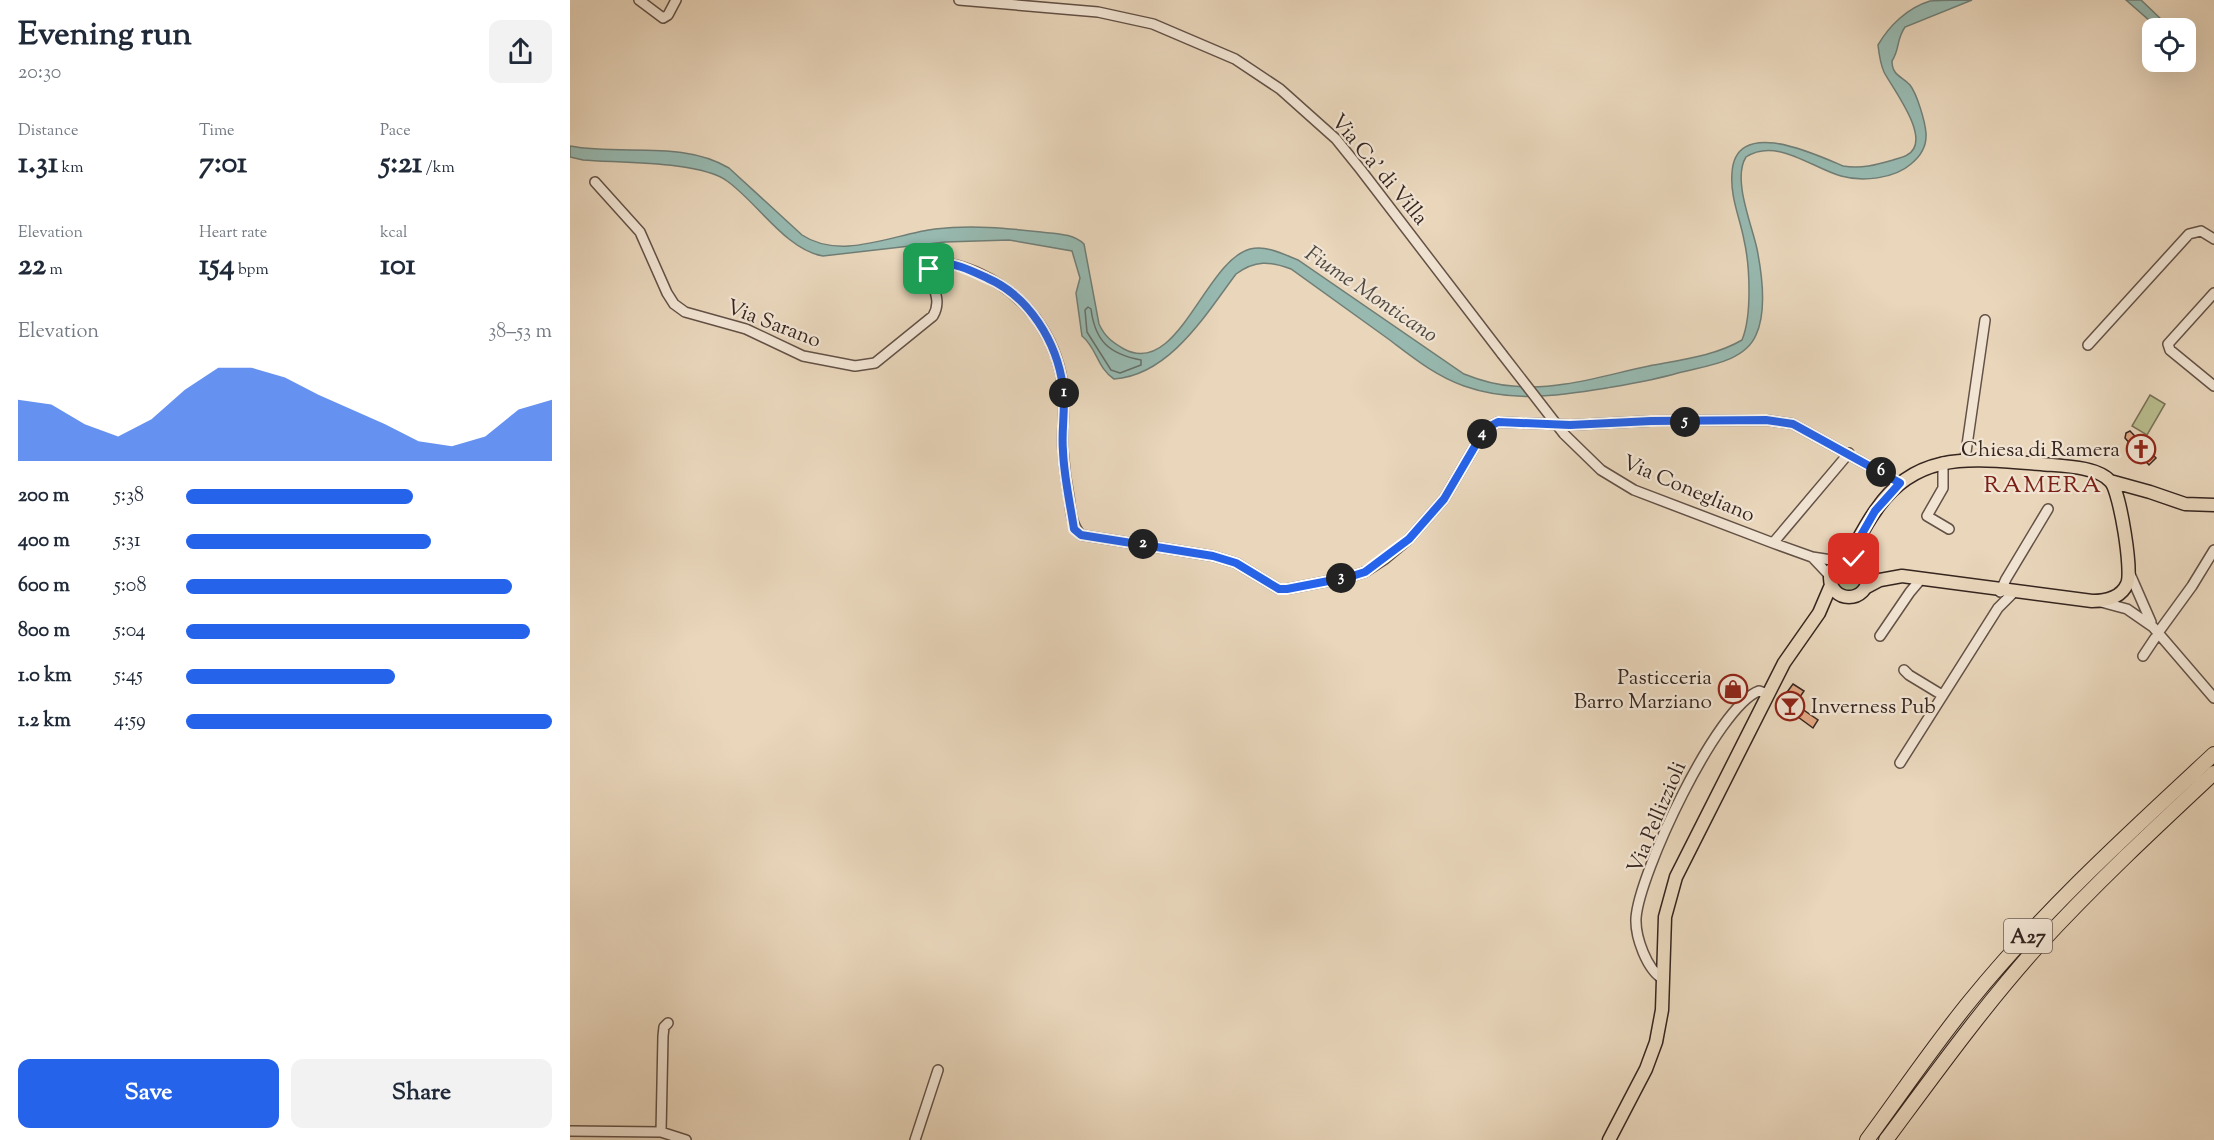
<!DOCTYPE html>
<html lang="en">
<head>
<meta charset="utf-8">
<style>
  :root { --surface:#fff; --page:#f2f2f3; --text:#1f2937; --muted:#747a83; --accent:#2563eb }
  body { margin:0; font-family:"Sorts Mill Goudy",serif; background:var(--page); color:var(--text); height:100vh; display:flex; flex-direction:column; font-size:22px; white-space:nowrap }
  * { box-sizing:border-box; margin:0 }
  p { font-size:20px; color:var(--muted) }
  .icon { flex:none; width:33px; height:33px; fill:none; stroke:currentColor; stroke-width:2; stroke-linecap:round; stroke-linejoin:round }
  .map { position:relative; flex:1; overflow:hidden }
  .sheet { display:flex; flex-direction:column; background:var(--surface); width:570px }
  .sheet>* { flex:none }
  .fabs { position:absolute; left:1572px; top:18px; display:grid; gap:12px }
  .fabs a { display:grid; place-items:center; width:54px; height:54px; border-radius:12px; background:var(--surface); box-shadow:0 6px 24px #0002; font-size:30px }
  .pin { position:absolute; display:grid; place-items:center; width:51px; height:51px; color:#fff; margin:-26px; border-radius:12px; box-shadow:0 3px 9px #0006 }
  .km { position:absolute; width:30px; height:30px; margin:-15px; border-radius:50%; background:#222; color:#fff; font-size:16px; line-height:30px; text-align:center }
  .round { display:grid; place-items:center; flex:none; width:63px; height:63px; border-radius:12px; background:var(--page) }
  .head { display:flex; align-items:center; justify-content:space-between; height:102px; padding:0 18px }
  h1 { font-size:33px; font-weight:800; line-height:45px }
  .metrics { display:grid; grid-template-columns:repeat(3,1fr); gap:9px; height:102px; padding:6px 18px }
  .metrics div { display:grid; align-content:center }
  .metrics b { font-size:30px; font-weight:800 }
  .metrics small { font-size:16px; font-weight:400 }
  .metrics p { font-size:16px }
  .chart { height:168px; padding:12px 18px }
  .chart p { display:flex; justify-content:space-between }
  .chart svg { width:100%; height:108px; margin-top:6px; fill:var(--accent); opacity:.7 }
  .button { display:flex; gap:12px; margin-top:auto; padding:12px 18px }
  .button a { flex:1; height:69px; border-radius:12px; background:var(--accent); color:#fff; font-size:24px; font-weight:800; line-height:69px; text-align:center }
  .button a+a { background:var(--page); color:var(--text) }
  ul { padding:0 18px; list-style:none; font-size:20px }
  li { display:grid; grid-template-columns:96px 72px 1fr; align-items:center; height:45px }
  li i { height:15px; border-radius:8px; background:var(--accent) }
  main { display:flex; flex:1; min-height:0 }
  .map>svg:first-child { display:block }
</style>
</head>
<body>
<main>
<section class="sheet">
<div class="head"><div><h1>Evening run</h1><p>20:30</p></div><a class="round"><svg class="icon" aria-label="share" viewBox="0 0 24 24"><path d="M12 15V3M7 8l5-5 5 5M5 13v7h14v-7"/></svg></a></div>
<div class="metrics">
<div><p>Distance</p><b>1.31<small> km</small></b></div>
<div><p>Time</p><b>7:01</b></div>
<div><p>Pace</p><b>5:21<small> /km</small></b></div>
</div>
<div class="metrics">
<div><p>Elevation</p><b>22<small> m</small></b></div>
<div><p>Heart rate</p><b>154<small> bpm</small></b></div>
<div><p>kcal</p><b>101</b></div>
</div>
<div class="chart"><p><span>Elevation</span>38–53 m</p>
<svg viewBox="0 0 160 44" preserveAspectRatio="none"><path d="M0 44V19L10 21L20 29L30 34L40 27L50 15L60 6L70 6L80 10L90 17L100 23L110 29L120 36L130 38L140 34L150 23L160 19V44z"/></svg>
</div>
<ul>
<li><b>200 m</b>5:38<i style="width:62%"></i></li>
<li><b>400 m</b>5:31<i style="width:67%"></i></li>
<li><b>600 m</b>5:08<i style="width:89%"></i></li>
<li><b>800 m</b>5:04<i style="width:94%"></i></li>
<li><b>1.0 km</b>5:45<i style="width:57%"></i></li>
<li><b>1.2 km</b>4:59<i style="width:100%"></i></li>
</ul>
<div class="button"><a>Save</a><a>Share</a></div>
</section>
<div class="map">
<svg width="1644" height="1140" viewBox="0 0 1644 1140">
  <rect width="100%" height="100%" fill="#e9d6bb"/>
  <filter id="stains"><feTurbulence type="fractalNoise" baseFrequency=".00333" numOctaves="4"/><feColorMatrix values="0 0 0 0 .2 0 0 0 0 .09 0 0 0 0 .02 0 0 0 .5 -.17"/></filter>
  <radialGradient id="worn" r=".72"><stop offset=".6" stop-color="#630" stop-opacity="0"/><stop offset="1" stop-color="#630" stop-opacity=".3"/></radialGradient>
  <path fill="#b9bd8e" stroke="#787156" stroke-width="1.5" d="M 1580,395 L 1595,404 L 1577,435 L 1562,426 Z
    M1265 577a14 14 0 1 1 28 0a14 14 0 1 1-28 0Z"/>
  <path fill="#97b9b0" stroke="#707e76" stroke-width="1.5" d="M 1402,0 L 1335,27 C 1326,40 1330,49 1322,61 C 1322,76 1332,76 1340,85 C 1347,94 1355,121 1356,133 C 1357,147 1351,156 1341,164 C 1324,179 1292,182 1271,176 C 1242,168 1206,137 1176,157 C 1162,179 1182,225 1187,249 C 1192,274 1197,311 1186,335 C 1174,363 1133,366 1108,373 C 1084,380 1060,384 1037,388 C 987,396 942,403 894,386 C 865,376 841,356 817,338 C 785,315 753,292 721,269 C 700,261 685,260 666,274 C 636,314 600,375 544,379 C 527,368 527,348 512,336 L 506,293 L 510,278 L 502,251 L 439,240 L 375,242 L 253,256 C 216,250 187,202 157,181 C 130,161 48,163 13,160 L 0,157 L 0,146 C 52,156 112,140 159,168 L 232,235 C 271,261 324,234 365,229 C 401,225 436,228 471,232 C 486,234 502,233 514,244 L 529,324 C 535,337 542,342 554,349 C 608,378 635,261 680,249 C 697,245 713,254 728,260 L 894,374 C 909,380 926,385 943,386 C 988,391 1035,375 1079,366 C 1110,360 1145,356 1172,340 C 1182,316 1180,266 1174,240 C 1170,218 1160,197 1162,173 C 1165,116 1245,154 1273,166 C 1291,169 1306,165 1323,160 C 1327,158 1333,158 1337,155 C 1364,141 1322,88 1314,72 C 1310,63 1309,54 1308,45 C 1319,26 1337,8 1360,1 C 1372,0 1390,0 1402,0 Z
    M 1556,0 L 1571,0 L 1592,20 L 1605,28 L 1588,28 Z"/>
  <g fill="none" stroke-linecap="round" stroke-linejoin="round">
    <path stroke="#666f68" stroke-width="1.5" d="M 518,307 L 521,309 C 525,341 539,354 571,360 L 571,365 L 550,373 L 541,370 L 517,332 L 515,310 Z"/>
  </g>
  <path fill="#e3a883" stroke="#36251f" stroke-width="1.5" d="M 1560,431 L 1586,458 L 1579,465 L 1555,438 L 1556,433 Z
    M 1223,684 L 1234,691 L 1225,704 L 1248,720 L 1243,728 L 1209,703 Z"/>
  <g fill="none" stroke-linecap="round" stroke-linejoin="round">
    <g stroke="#635146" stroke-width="12">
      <path id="minor" d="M 69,0 L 93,18 L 98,15 L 106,0
        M 389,0 L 528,12 L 583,24 L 665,59 L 710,89 L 766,139 L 791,170 L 932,354
        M 25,182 L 70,232 L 97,293 L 104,304 L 115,312 L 176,329 L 233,356 L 285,366 L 305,363 L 363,316 C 373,299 361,287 359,269 L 365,263 C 387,262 411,273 429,284 C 464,306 488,345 493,387 C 496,408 491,430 493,451 C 494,466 496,482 499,497 C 501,510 501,525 511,535 L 643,556 L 666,563 L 709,589 L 717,589 L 779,577 L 795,572 L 815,559 L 839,539 L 874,499 L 915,429 L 928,422 L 1000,425 L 1081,421 L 1196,420 L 1223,424 L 1330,483
        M 1644,293 L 1598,344 L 1600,350 L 1644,386
        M 1518,345 L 1619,234 L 1631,231 L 1644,239
        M 994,434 L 1031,470 L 1064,490 L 1203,543 L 1242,557 L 1268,561
        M 1395,459 L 1415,320
        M 1373,462 L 1373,488 L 1357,516 L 1379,529
        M 1203,543 L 1279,453
        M 1242,557 L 1259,575
        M 1560,574 L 1581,622
        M 1430,592 L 1436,579 L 1478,509
        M 1531,602 L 1557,609 L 1583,627 L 1644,698
        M 1590,630 L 1622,586 L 1644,550
        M 1310,636 L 1340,592 L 1351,579
        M 1573,656 L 1585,638
        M 1334,670 L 1339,675 L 1372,695
        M 1330,763 L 1428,608 L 1444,592
        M 1093,979 C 1077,970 1065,937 1066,918 C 1069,874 1147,706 1189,691 L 1198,694
        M 0,1131 L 91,1132 L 116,1140
        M 91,1132 L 93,1036 L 94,1027 L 98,1023
        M 345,1140 L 368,1070"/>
    </g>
    <g stroke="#36251f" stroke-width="15">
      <path id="major" d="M 1540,481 L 1580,492 L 1615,504 L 1644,505
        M 1278,558 C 1287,542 1295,525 1306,510 C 1348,448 1406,460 1471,464 C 1490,466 1528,466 1541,482 C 1550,493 1563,572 1557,584 C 1551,598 1536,601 1522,601 L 1332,576 L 1310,580 L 1295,588
        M1260 578a19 19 0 1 1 38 0a19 19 0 1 1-38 0Z
        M 1039,1140 L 1076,1069 L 1086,1042 L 1092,1010 L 1095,917 L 1106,877 L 1214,663 L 1249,613 L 1261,585"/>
    </g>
    <g stroke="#36251f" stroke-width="16">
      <path id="highway" d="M 1297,1140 C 1331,1094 1364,1045 1400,1001 C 1473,911 1559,833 1644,754
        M 1316,1140 C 1365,1074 1413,1007 1468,946 C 1524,885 1584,829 1644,773"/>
    </g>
    <use href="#minor" stroke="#f1e4d3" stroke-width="9"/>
    <use href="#major" stroke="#e9d6bb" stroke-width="12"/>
    <use href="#highway" stroke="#e9d6bb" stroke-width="14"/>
    <g stroke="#635146" stroke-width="12" stroke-linecap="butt">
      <path id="minor-bridge" d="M 932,354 L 994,434"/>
    </g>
    <use href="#minor-bridge" stroke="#f1e4d3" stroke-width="9"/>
  </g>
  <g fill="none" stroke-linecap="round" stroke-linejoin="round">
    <g stroke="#fff" stroke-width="12">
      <path id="route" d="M 359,269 L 365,263 C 384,262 400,270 417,278 C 459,296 487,342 493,387 C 496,408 491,430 493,451 C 494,477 500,503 504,529 L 511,535 L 643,556 L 666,563 L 709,589 L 717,589 L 779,577 L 795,572 L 839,539 L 874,499 L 915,429 L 928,422 L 1000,425 L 1081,421 L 1196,420 L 1223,424 L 1330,483 L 1305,511 L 1278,558 L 1284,559"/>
    </g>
    <use href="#route" stroke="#2563eb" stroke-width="8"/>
  </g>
  <defs>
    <g id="church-ring" transform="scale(1.5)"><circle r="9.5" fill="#f1e4d3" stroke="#8f2418" stroke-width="1.5"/><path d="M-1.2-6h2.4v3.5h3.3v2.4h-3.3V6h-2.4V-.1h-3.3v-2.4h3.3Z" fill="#8f2418"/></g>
    <g id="shop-ring" transform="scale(1.5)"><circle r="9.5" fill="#f1e4d3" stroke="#8f2418" stroke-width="1.5"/><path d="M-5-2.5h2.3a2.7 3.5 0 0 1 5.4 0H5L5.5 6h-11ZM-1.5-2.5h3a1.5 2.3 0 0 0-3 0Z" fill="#8f2418"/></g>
    <g id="bar-ring" transform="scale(1.5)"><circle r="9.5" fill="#f1e4d3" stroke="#8f2418" stroke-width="1.5"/><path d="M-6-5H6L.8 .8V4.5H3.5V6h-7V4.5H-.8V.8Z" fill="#8f2418"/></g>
  </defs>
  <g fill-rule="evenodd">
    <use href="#church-ring" x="1571" y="449"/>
    <use href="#shop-ring" x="1163" y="689"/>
    <use href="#bar-ring" x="1220" y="706"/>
  </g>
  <g text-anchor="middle" stroke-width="4.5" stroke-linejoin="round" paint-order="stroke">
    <rect fill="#f1e4d3" stroke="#6e5e55" stroke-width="1.5" x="1434" y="919" width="48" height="34" rx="4.5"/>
    <g font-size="20" font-weight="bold" fill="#36251f">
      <text x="1458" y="943">A27</text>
    </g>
    <g font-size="21" fill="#36251f" stroke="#f1e4d3">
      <text transform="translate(810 169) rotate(50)" y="7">Via Ca' di Villa</text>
      <text transform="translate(204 323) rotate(21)" y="7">Via Sarano</text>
      <text transform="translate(1119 488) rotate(23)" y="7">Via Conegliano</text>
      <text transform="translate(1086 817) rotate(-67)" y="7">Via Pellizzioli</text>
    </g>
    <g font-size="21" fill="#36251f" stroke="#f1e4d3" text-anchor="end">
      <text x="1550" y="456">Chiesa di Ramera</text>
      <text x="1142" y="684">Pasticceria<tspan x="1142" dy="24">Barro Marziano</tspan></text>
      <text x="1241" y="713" text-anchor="start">Inverness Pub</text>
    </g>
    <g font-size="22" font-style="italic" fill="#4e4a43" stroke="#f1e4d3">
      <text transform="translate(802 293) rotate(34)" y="8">Fiume Monticano</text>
    </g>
    <g font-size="24" letter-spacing="1.5" fill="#7a1f14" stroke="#f1e4d3">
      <text x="1473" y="492">RAMERA</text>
    </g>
  </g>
  <rect width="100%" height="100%" filter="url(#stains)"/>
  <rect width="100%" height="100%" fill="url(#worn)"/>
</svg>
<div class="fabs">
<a><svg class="icon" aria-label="locate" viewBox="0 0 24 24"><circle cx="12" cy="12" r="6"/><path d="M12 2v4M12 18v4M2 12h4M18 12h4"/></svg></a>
</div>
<div class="pin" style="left:359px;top:269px;background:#1e9e55"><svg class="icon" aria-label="arrive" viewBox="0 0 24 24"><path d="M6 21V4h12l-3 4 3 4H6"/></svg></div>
<div class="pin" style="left:1284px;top:559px;background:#d93025"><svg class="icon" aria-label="check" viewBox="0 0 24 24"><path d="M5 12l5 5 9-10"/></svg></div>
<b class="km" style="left:494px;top:393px">1</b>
<b class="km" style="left:573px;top:544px">2</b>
<b class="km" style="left:771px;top:578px">3</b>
<b class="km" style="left:912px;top:434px">4</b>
<b class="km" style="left:1115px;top:422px">5</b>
<b class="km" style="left:1311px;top:472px">6</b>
</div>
</main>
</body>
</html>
